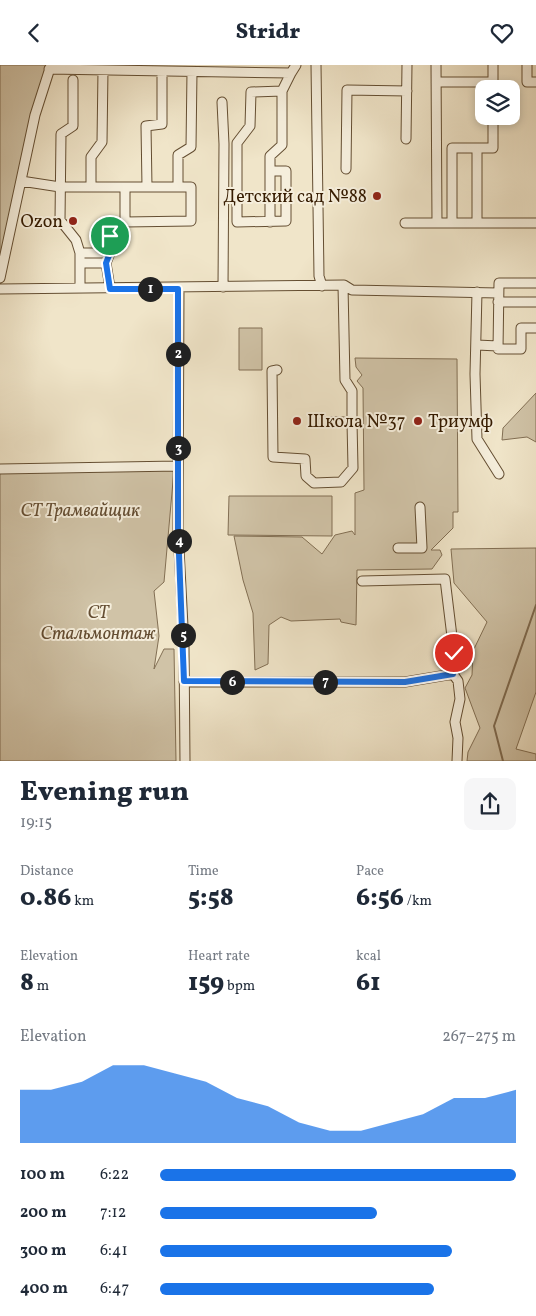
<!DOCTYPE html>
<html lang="en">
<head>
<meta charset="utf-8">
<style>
  :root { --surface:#fff; --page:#f6f6f7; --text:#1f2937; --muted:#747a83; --accent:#1a73e8 }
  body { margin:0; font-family:Vollkorn,serif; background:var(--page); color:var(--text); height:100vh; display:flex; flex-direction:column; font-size:19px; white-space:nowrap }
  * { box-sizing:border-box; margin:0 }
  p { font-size:16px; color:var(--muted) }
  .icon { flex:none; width:28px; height:28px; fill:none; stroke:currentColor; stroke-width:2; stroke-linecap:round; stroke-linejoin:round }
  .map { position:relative; height:696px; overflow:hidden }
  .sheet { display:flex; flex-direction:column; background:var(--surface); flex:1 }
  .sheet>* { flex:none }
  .fabs { position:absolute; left:475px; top:15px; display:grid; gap:10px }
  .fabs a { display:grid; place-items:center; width:45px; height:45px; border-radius:10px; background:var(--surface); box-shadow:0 2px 8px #0003; font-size:25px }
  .pin { position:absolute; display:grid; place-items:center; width:42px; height:42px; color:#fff; margin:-21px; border:2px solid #fff; border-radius:50%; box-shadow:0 1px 5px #0007 }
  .km { position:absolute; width:25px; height:25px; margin:-12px; border-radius:50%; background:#222; color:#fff; font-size:14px; line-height:25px; text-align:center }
  .round { display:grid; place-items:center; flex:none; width:52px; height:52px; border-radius:10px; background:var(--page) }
  .headline { display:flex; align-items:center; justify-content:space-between; height:85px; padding:0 20px }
  h1 { font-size:28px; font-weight:800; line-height:38px }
  .metrics { display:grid; grid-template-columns:repeat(3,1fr); gap:8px; height:85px; padding:5px 20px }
  .metrics div { display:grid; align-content:center }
  .metrics b { font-size:25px; font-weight:800 }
  .metrics small { font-size:14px; font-weight:400 }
  .metrics p { font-size:14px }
  .chart { height:140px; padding:10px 20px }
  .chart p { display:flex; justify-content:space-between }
  .chart svg { width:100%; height:90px; margin-top:5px; fill:var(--accent); opacity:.7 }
  ul { padding:0 20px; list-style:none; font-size:16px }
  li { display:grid; grid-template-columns:80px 60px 1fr; align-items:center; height:38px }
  li i { height:12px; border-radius:6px; background:var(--accent) }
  header { display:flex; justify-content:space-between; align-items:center; height:65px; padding:0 20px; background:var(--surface); font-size:22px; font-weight:800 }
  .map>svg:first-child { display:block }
</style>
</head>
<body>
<header><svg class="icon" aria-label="back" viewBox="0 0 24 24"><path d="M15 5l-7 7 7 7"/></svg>Stridr<svg class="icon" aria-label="heart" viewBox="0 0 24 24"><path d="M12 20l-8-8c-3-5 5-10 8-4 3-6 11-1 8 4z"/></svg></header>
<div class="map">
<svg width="536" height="696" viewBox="0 0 536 696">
  <rect width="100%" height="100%" fill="#f0e5c9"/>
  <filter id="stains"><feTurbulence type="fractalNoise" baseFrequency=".004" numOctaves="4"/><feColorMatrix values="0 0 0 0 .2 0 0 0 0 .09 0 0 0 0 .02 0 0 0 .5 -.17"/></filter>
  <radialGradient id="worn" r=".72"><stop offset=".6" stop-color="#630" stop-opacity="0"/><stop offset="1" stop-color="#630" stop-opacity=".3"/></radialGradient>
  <path fill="#d0c3a7" stroke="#826f54" d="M 0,0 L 50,0 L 0,202 Z
    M 239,263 L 262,263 L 262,305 L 239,305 Z
    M 355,293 L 457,294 L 458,447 L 453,447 L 453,463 L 431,485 L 440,485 L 442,490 L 432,504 L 357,505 L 356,560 L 341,557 L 340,554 L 291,556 L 281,552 L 269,560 L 268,599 L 255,605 L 253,548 L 243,515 L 234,471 L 302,472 L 322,489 L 335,470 L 352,466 L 355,470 L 355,428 L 364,425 L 363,323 L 357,316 L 362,310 L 356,302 Z
    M 536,328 L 536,377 L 527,372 L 502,375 L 503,363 Z
    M 174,405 L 164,517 L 154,526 L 159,571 L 154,604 L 164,584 L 174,584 L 176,696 L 0,696 L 0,406 Z
    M 229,431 L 332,431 L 332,471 L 228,470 Z
    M 536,483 L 536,627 L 516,684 L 536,689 L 536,696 L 467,696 L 468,687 L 480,663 L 465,623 L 472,610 L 473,586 L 487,557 L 454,518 L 451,484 Z"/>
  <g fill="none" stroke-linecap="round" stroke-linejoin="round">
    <path stroke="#7f6b50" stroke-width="2" d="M 503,696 L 494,661 L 536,540"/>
    <g stroke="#644e32" stroke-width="11">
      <path id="minor" d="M 316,0 L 319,211 L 322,221
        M 436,0 L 437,158
        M 493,0 L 493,24
        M 527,0 L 527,17 L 536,17
        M 49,4 L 291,8 L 296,0
        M 73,15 L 73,61 L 61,69 L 60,155 L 76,175 L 80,188 L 80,223
        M 436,17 L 493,17
        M 222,37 L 224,79 L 223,222
        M 406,74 L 407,0
        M 346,104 L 347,25 L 407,26
        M 270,106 L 286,106 L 286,156 L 237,157 L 237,78 L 250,61 L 251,27 L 282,26
        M 21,116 L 60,122 L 191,122 L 191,156 L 125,157 L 110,171 L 110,188 L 106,198 L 110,223
        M 91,122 L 91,92 L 102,77 L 103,5
        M 147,122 L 146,61 L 162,59 L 162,6
        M 178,122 L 178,90 L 191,82 L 192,7
        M 125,157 L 125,122
        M 270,157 L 270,91 L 282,80 L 282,26 L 291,8
        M 405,158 L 536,158
        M 452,158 L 452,83 L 477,83
        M 477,158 L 477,83 L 493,83 L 493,51
        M 80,188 L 110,188
        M 80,198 L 106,198
        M 0,213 L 35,50 L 51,0
        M 536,218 L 499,218 L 498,284 L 521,284 L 521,263 L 536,263
        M 343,221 L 345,315 L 352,326 L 352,357
        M 0,224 L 344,220 L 352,225 L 498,228
        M 179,224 L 178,464 L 184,581 L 185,696
        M 477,227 L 475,309 L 477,374 L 499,409
        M 498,237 L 536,237
        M 477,280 L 498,281
        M 277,305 L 272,306 L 273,392 L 305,394 L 306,411 L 314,418 L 341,417 L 353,403 L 352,357 L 323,357
        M 0,404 L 178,401
        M 398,483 L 422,483 L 420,442
        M 362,516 L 445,514 L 454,588 L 453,609 L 458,616 L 460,634 L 455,657 L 458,673 L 457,696
        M 184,617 L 405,617 L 453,609"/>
    </g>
    <use href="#minor" stroke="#f5eedc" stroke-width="9"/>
  </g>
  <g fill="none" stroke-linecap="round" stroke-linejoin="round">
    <g stroke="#fff" stroke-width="10">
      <path id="route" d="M 110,171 L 110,188 L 106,198 L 110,224 L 178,224 L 178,464 L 184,616 L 405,617 L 453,609 L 454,588"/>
    </g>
    <use href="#route" stroke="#1a73e8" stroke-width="6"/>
  </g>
  <g fill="#8f2418" stroke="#f5eedc" stroke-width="2">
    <circle cx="377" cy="131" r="5"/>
    <circle cx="73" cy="156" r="5"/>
    <circle cx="297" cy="356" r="5"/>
    <circle cx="418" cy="356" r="5"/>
  </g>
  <g text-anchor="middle" stroke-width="4" stroke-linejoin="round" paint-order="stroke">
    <g font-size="18" fill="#351b00" stroke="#f5eedc" text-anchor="end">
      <text x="367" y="137">Детский сад №88</text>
      <text x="63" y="162">Ozon</text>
      <text x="307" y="362" text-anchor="start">Школа №37</text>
      <text x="428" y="362" text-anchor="start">Триумф</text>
    </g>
    <g font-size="18" font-style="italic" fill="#644d32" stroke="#f5eedc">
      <text x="80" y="451">СТ Трамвайщик</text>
      <text x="98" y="553">СТ<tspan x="98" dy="21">Стальмонтаж</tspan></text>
    </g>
  </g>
  <rect width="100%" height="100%" filter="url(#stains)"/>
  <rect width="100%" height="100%" fill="url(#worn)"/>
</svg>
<div class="fabs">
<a><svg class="icon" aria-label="layers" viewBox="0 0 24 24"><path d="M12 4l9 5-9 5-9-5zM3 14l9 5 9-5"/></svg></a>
</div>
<div class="pin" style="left:110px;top:171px;background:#1e9e55"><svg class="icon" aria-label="arrive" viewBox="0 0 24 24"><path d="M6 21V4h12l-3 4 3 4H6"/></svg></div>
<div class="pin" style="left:454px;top:588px;background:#d93025"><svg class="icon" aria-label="check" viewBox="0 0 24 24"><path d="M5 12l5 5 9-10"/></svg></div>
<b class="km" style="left:150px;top:224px">1</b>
<b class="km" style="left:178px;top:289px">2</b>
<b class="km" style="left:178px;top:383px">3</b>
<b class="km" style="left:179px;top:476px">4</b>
<b class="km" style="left:183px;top:570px">5</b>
<b class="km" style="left:232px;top:617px">6</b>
<b class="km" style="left:325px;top:617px">7</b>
</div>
<section class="sheet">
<div class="headline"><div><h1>Evening run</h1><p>19:15</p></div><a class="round"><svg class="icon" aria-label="share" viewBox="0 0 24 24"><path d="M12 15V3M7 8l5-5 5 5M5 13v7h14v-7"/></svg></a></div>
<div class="metrics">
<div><p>Distance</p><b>0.86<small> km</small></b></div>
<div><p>Time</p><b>5:58</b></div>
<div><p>Pace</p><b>6:56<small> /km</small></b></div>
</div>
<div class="metrics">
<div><p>Elevation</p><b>8<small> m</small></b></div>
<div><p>Heart rate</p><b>159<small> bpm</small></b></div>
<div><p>kcal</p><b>61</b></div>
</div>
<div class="chart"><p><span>Elevation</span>267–275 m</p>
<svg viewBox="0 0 160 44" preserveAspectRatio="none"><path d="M0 44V18L10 18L20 14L30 6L40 6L50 10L60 14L70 22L80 26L90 34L100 38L110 38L120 34L130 30L140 22L150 22L160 18V44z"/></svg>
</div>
<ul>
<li><b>100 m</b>6:22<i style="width:100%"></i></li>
<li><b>200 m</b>7:12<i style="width:61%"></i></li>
<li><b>300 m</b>6:41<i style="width:82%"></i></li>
<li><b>400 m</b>6:47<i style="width:77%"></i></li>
</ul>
</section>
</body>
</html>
